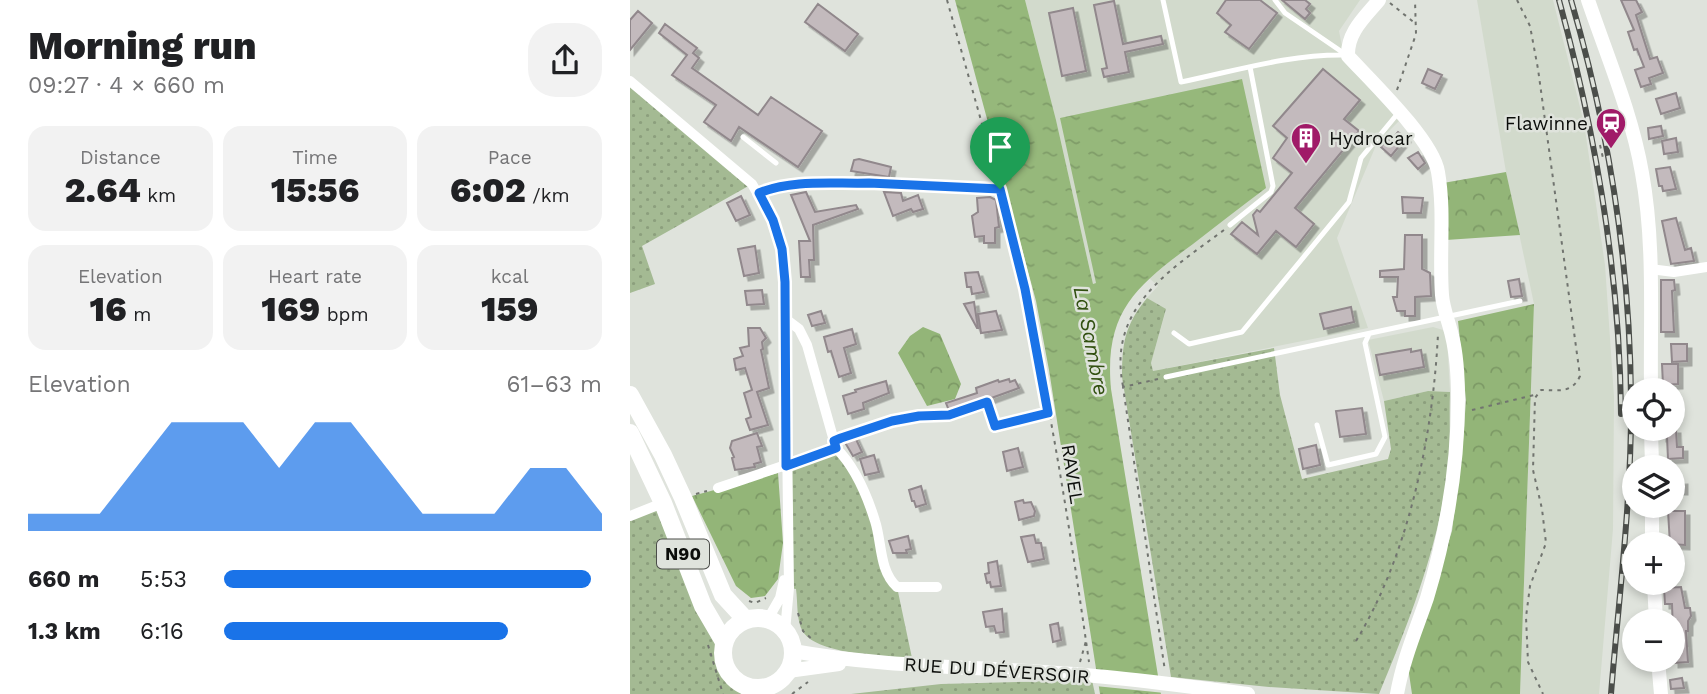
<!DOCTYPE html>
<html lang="en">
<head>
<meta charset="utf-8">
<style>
  :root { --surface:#fff; --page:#f2f2f2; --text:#202124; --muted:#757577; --accent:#1a73e8 }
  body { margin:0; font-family:"Work Sans",sans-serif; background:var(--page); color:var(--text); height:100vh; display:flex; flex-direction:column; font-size:26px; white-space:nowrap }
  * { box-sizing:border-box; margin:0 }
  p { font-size:23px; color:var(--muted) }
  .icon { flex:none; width:38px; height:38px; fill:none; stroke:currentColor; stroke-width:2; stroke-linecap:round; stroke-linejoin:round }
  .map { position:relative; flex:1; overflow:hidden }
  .panel { display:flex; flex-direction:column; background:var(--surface); width:630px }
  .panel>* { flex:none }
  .fabs { position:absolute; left:992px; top:378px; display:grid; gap:14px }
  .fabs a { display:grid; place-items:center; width:63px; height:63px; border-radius:50%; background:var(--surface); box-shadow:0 4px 10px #0003; font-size:35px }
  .pin { position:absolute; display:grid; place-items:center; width:60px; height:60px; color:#fff; margin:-72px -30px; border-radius:50% 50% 50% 0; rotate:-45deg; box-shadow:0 0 7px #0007 }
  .pin .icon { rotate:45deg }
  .round { display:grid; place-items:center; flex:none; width:74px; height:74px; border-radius:28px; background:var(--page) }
  .summary { display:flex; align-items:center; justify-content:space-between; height:119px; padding:0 28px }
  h1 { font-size:38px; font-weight:800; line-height:52px }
  .stats { display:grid; grid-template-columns:repeat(3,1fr); gap:10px; height:119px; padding:7px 28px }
  .stats div { display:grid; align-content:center; border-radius:18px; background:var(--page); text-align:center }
  .stats b { font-size:35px; font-weight:800 }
  .stats small { font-size:19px; font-weight:400 }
  .stats p { font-size:19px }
  .chart { height:196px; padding:14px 28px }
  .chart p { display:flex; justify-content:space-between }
  .chart svg { width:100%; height:126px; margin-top:7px; fill:var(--accent); opacity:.7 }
  ul { padding:0 28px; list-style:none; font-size:23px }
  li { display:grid; grid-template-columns:112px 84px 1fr; align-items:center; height:52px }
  li i { height:18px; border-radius:9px; background:var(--accent) }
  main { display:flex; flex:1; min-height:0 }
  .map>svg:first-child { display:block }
</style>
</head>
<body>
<main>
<section class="panel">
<div class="summary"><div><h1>Morning run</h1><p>09:27 · 4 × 660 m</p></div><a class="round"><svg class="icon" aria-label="share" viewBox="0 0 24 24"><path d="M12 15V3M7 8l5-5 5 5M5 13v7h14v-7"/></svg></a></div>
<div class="stats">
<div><p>Distance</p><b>2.64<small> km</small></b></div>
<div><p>Time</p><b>15:56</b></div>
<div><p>Pace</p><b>6:02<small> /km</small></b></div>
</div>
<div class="stats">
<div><p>Elevation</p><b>16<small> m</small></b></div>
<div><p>Heart rate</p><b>169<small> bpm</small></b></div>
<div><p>kcal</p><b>159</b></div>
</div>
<div class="chart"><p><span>Elevation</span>61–63 m</p>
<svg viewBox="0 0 160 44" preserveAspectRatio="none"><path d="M0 44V38L10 38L20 38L30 22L40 6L50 6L60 6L70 22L80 6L90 6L100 22L110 38L120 38L130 38L140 22L150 22L160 38V44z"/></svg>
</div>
<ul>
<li><b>660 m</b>5:53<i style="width:97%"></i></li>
<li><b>1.3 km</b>6:16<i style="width:75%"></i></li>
</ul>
</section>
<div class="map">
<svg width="1077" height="694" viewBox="0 0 1077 694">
  <defs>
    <pattern id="grass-dots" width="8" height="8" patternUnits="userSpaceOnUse" patternTransform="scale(1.75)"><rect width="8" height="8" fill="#a4ba93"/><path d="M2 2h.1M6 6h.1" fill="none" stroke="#8c9f7d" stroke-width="1.8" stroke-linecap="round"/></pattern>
    <pattern id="forest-crowns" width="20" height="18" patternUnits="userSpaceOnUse" patternTransform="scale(1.75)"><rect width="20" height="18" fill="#93b578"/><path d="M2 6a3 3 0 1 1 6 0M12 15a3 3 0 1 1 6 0" fill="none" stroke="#7d9a66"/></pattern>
    <pattern id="water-ripples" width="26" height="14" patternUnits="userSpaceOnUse" patternTransform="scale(1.75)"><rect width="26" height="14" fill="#96b87b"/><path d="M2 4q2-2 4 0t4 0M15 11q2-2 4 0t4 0" fill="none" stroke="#809d69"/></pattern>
    <filter id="shadow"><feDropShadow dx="4.5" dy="4.5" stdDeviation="0" flood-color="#0004"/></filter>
  </defs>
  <rect width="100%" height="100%" fill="#dfe3dc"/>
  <path fill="#d2dacc" d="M 395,0 L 730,0 L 709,31 L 715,61 L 769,121 L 747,143 L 707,238 L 738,328 L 523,371 L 521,363 L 536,310 L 517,298 L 528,286 L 519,278 L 534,265 L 463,284 L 426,120 Z
    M 847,0 L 923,0 L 954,123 L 975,265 L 984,397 L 983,529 L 969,694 L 890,694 L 904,304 L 876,172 Z
    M 803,327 L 813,330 L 817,338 L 820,392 L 798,391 L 754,401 L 738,340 Z"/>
  <path fill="url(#grass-dots)" d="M 0,81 L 122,184 L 12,246 L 25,284 L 0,293 Z
    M 517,298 L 536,309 L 521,363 L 523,371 L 644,348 L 650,395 L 672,479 L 758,459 L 761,449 L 754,401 L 798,391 L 820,392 C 819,417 821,443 818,468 C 809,546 779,622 749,694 L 639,687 L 541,677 L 492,377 C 492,342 495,325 517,298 Z
    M 206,448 L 234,492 L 254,563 L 267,587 L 282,658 C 256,656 189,655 173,632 C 166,620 168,603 166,589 L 159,588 L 156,465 Z
    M 33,503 L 66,611 L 94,642 C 92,660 95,672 110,684 L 111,694 L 0,694 L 0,520 Z
    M 462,680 L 465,694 L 221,694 L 311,684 Z"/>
  <path fill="url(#forest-crowns)" d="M 876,172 L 890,235 L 816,240 L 813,183 Z
    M 904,304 L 890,694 L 782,694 L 778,667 L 822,531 L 833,441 L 836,400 L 828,321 Z
    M 293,327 L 310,334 L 331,384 L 325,399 L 297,406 L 268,353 L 280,336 Z
    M 148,473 L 153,543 L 148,579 L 135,596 L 121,598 L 106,586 L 62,496 Z"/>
  <path fill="url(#water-ripples)" d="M 325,0 L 395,0 L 426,120 L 463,284 L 466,283 L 430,118 L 612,79 L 636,188 C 611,207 587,225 563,244 C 506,286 474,312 481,389 L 531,694 L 470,694 L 419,370 L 406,301 Z"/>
  <path fill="#dfe3dc" d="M 463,670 L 532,678 L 535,693 L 465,686 Z"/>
  <path fill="#c3babd" stroke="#91888c" stroke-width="2" filter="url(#shadow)" d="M 596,0 L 630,0 L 647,13 L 619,49 L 595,32 L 601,25 L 587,13 Z
    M 652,0 L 675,0 L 680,4 L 676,9 L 680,13 L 675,19 Z
    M 991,0 L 1006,0 L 1012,12 L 1006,15 L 1020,59 L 1027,57 L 1033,73 L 1019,78 L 1021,84 L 1011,87 L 1005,70 L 1014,67 L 1007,49 L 1004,50 L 998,32 L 1004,30 Z
    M 484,1 L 493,44 L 531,36 L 533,44 L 495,52 L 499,72 L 474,77 L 472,69 L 477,68 L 464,5 Z
    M 188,4 L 228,34 L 215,51 L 175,22 Z
    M 443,8 L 456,71 L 432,76 L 419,13 Z
    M 8,11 L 22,23 L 0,50 L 0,20 Z
    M 35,24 L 67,48 L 63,53 L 69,58 L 62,68 L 128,115 L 141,97 L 192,131 L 168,167 L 109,127 L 101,141 L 74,122 L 86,105 L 42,75 L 57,55 L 29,33 Z
    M 693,69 L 730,100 L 714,119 L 729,131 L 665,208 L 684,224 L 666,247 L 646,231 L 627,254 L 601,234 L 612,222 L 628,235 L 623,215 L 627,210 L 630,212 L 662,173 L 643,158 L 657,138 L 643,126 Z
    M 798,69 L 812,75 L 805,89 L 792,83 Z
    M 1046,93 L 1050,108 L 1031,114 L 1026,99 Z
    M 1031,126 L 1033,136 L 1019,139 L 1018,128 Z
    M 768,132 L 776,138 L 761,156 L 751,147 L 757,139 L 760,141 Z
    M 1046,138 L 1048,152 L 1034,154 L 1032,141 Z
    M 788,152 L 795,163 L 788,169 L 778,158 Z
    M 229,159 L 261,167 L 259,177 L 221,171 L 224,160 Z
    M 1040,167 L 1046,189 L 1033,191 L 1032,186 L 1029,186 L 1026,169 Z
    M 176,192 L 185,212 L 226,205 L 228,209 L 183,225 L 184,260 L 179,260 L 180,277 L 171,277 L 169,241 L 180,241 L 161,195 Z
    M 254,192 L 271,193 L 273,201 L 288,195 L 293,209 L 283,212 L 281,209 L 263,216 Z
    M 111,196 L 120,215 L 106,221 L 97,203 Z
    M 360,197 L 366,200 L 369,227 L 365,228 L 365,243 L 354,243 L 354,236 L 345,237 L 342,216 L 348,212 L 347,198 Z
    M 772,197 L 793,198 L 791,213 L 773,213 Z
    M 1046,218 L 1055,250 L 1061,248 L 1064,261 L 1041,264 L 1032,221 Z
    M 775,235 L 792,235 L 792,269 L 800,273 L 801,296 L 785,297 L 785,316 L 775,316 L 775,311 L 767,311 L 763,297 L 767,297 L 768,277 L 750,277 L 750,271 L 774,269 Z
    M 125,246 L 129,273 L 114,276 L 108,249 Z
    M 348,272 L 354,292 L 342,294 L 341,287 L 337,287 L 335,273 Z
    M 889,279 L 892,296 L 881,297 L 878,281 Z
    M 1031,280 L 1044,280 L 1045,290 L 1042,291 L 1044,332 L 1031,332 Z
    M 132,290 L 134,304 L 117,305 L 115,291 Z
    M 344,302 L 348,328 L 347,328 L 334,304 Z
    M 721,307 L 724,322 L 694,329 L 690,314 Z
    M 191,311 L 195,323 L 182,326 L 178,315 Z
    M 366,311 L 372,330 L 351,333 L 348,314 Z
    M 118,328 L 130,328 L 136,338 L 132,342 L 133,349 L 131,350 L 139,388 L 127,392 L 138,425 L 120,430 L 116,419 L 121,417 L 114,393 L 122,390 L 115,368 L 106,370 L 104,359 L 113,356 L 110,348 L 119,346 Z
    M 222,329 L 226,344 L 214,348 L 221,373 L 209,377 L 201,351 L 198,352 L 194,337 Z
    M 1041,344 L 1057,344 L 1057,361 L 1042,362 Z
    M 781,349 L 781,352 L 791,350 L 794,367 L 750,375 L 746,355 Z
    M 1032,364 L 1048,364 L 1048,384 L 1033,385 Z
    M 379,379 L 380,382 L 385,380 L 389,388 L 320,413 L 316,403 L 347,393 L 346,388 L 368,380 L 369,382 Z
    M 256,381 L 259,393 L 233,403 L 234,409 L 218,414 L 213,396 L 226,392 L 225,390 Z
    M 732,408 L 736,434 L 710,437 L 706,411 Z
    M 1032,429 L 1046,429 L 1047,447 L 1053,447 L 1053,458 L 1038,459 L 1037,437 L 1032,437 Z
    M 127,433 L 132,446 L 127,447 L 131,462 L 124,464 L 125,467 L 105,470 L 102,458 L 104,457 L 100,448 L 102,441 Z
    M 224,435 L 232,452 L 223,456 L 213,439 Z
    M 686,445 L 690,465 L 673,469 L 669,449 Z
    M 388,448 L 393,467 L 377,471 L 373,452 Z
    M 244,455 L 249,472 L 235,475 L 230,459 Z
    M 1053,480 L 1053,490 L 1043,490 L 1043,481 Z
    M 291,486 L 296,504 L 286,507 L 284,501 L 282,501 L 279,490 Z
    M 393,500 L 394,503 L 401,502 L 405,511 L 404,516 L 389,520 L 385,502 Z
    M 1038,511 L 1055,511 L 1055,545 L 1040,544 Z
    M 404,535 L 406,543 L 411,543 L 414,559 L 398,562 L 391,537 Z
    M 278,536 L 281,549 L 276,550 L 277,553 L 263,553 L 259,541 Z
    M 367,561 L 371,586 L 361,587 L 360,582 L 357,583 L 355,574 L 359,573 L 358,563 Z
    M 1051,587 L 1055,608 L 1060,608 L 1061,616 L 1058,621 L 1058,631 L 1056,631 L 1058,662 L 1044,663 L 1042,604 L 1035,604 L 1034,588 Z
    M 372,609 L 374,632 L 366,633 L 364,626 L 356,627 L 353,612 Z
    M 428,623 L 431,640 L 423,642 L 420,625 Z
    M 1052,678 L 1054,688 L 1041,689 L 1040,680 Z"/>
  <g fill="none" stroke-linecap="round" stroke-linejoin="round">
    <path stroke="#71746f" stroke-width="2" stroke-dasharray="3.5 5" stroke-linecap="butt" d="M 317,0 L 367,177
      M 887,0 L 900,26 L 908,69 L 950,376 C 942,394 928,390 911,390 L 905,398 L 903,470 L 912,509 L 916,543 L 900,586 L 896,617 L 898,662 L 913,694
      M 760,3 L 786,24
      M 767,90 L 786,34 L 785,0
      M 970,145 L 973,158
      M 373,200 C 412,351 437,507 459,662
      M 528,379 L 493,387 L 535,671
      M 493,386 C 477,308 540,270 594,230
      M 842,410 L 908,394
      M 215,437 L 262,421 L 289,416 L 319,415 L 357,402 L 365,426 L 417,413
      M 66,494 L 77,491
      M 119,601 L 125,603 L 136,598
      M 168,613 L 173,631 L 183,640
      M 726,641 C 779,554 803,435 808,334
      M 78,645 L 93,694
      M 450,662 L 456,641
      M 162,694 L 178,682"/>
    <path stroke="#fff" stroke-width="5" d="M 533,0 L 551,82 C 605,71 660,54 715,55
      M 645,0 L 655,13 L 715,54
      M 113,137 L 146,163
      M 600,225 L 641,192 L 643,186 L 620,67
      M 544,333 L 559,344 L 612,332 L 719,202 L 731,158 L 769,112
      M 536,377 L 890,301
      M 687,425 L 698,465 L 746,454 L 755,437 L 735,343 L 739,334"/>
    <path stroke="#fff" stroke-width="10" d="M 0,81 L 122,184 L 143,220 L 152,249 L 155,282 L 159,588 L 155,631
      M 129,193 C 151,184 174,184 198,184 C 256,182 312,189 370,189
      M 1020,269 L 1044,272 L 1077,267
      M 157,320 L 169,329 L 177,345 L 206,448
      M 88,488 L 206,448 C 225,467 237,495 245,521 C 252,542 249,571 267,587 L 307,587
      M 0,516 L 33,503
      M 138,619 L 150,598 L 154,580"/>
    <path stroke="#fff" stroke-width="14" d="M 749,0 C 735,17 717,32 718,56 C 741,81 803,140 808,172 C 815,212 809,254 812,295 C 813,309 819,322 822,336 C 827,356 828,378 828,399 C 828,465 816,535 797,598 C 786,630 773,660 767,694
      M 958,0 C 977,56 1002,114 1012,173 C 1025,244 1020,318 1021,390
      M 1021,429 L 1022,467
      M 1022,506 L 1022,544
      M 1024,583 L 1026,621
      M 163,651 C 262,669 364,666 465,676 C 516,680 567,688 618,694
      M 1028,660 L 1031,694
      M 158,671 L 209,664"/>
    <path stroke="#fff" stroke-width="18" d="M 0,395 L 33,455 L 53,498 L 93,595 L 116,620
      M 0,433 L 33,503 L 73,606 L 94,642
      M93 653a35 35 0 1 1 70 0a35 35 0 1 1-70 0Z"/>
    <g stroke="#4b4e4a" stroke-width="6">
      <path id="rail" d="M 929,0 C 966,135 990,274 991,414
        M 941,0 C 979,130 1000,262 1001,398 C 1002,497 989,595 981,694"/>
    </g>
    <use href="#rail" stroke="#dfe3dc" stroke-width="3.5" stroke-dasharray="10" stroke-linecap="butt"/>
  </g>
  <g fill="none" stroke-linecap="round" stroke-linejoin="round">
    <g stroke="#fff" stroke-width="14">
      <path id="route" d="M 239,183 L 370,189 L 395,289 L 418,413 L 365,426 L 357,402 L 319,415 L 289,416 L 262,421 L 211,438 L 204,441 L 206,448 L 156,466 L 155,282 L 152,249 L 143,220 L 129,193 C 162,179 203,184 239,183 Z"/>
    </g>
    <use href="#route" stroke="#1a73e8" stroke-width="9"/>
  </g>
  <defs>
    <g id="station-pin" transform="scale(1.575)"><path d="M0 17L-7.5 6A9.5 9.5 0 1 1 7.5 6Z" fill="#a01a68" stroke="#dfe3dc"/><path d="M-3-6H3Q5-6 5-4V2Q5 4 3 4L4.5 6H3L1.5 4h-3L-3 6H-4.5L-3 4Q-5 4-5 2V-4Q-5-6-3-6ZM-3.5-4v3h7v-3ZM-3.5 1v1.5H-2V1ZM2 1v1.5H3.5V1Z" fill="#fff"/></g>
    <g id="building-pin" transform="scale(1.575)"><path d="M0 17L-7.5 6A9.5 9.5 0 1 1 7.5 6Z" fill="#a01a68" stroke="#dfe3dc"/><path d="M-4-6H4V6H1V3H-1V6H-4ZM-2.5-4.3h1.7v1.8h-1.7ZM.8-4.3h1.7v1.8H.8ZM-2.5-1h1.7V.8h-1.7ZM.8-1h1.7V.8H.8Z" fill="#fff"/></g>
  </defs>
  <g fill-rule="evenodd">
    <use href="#station-pin" x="981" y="123"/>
    <use href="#building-pin" x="676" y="138"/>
  </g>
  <g text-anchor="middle" stroke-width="5" stroke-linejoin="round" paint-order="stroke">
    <rect fill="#dfe3dc" stroke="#4b4d49" stroke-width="2" x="27" y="539.5" width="52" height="29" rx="5"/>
    <g font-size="18" font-weight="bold" fill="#0b0d0a">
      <text x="53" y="560">N90</text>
    </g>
    <g font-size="19" fill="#0b0d0a" stroke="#dfe3dc" text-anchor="end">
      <text x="958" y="130">Flawinne</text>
      <text x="699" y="145" text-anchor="start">Hydrocar</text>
    </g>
    <g font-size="19" fill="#0b0d0a" stroke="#dfe3dc">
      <text transform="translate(443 474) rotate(81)" y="7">RAVEL</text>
      <text transform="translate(367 670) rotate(4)" y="7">RUE DU DÉVERSOIR</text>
    </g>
    <g font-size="21" font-style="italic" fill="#315010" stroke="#dfe3dc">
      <text transform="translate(461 341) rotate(79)" y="7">La Sambre</text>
    </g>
  </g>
</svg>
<div class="fabs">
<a><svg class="icon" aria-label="locate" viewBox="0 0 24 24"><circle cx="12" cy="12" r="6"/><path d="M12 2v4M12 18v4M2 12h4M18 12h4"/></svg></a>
<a><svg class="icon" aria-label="layers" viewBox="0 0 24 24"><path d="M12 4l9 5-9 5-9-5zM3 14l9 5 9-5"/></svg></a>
<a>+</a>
<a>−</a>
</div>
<div class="pin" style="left:370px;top:189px;background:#1e9e55"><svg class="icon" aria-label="arrive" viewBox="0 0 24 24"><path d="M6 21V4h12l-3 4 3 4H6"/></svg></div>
</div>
</main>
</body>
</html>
